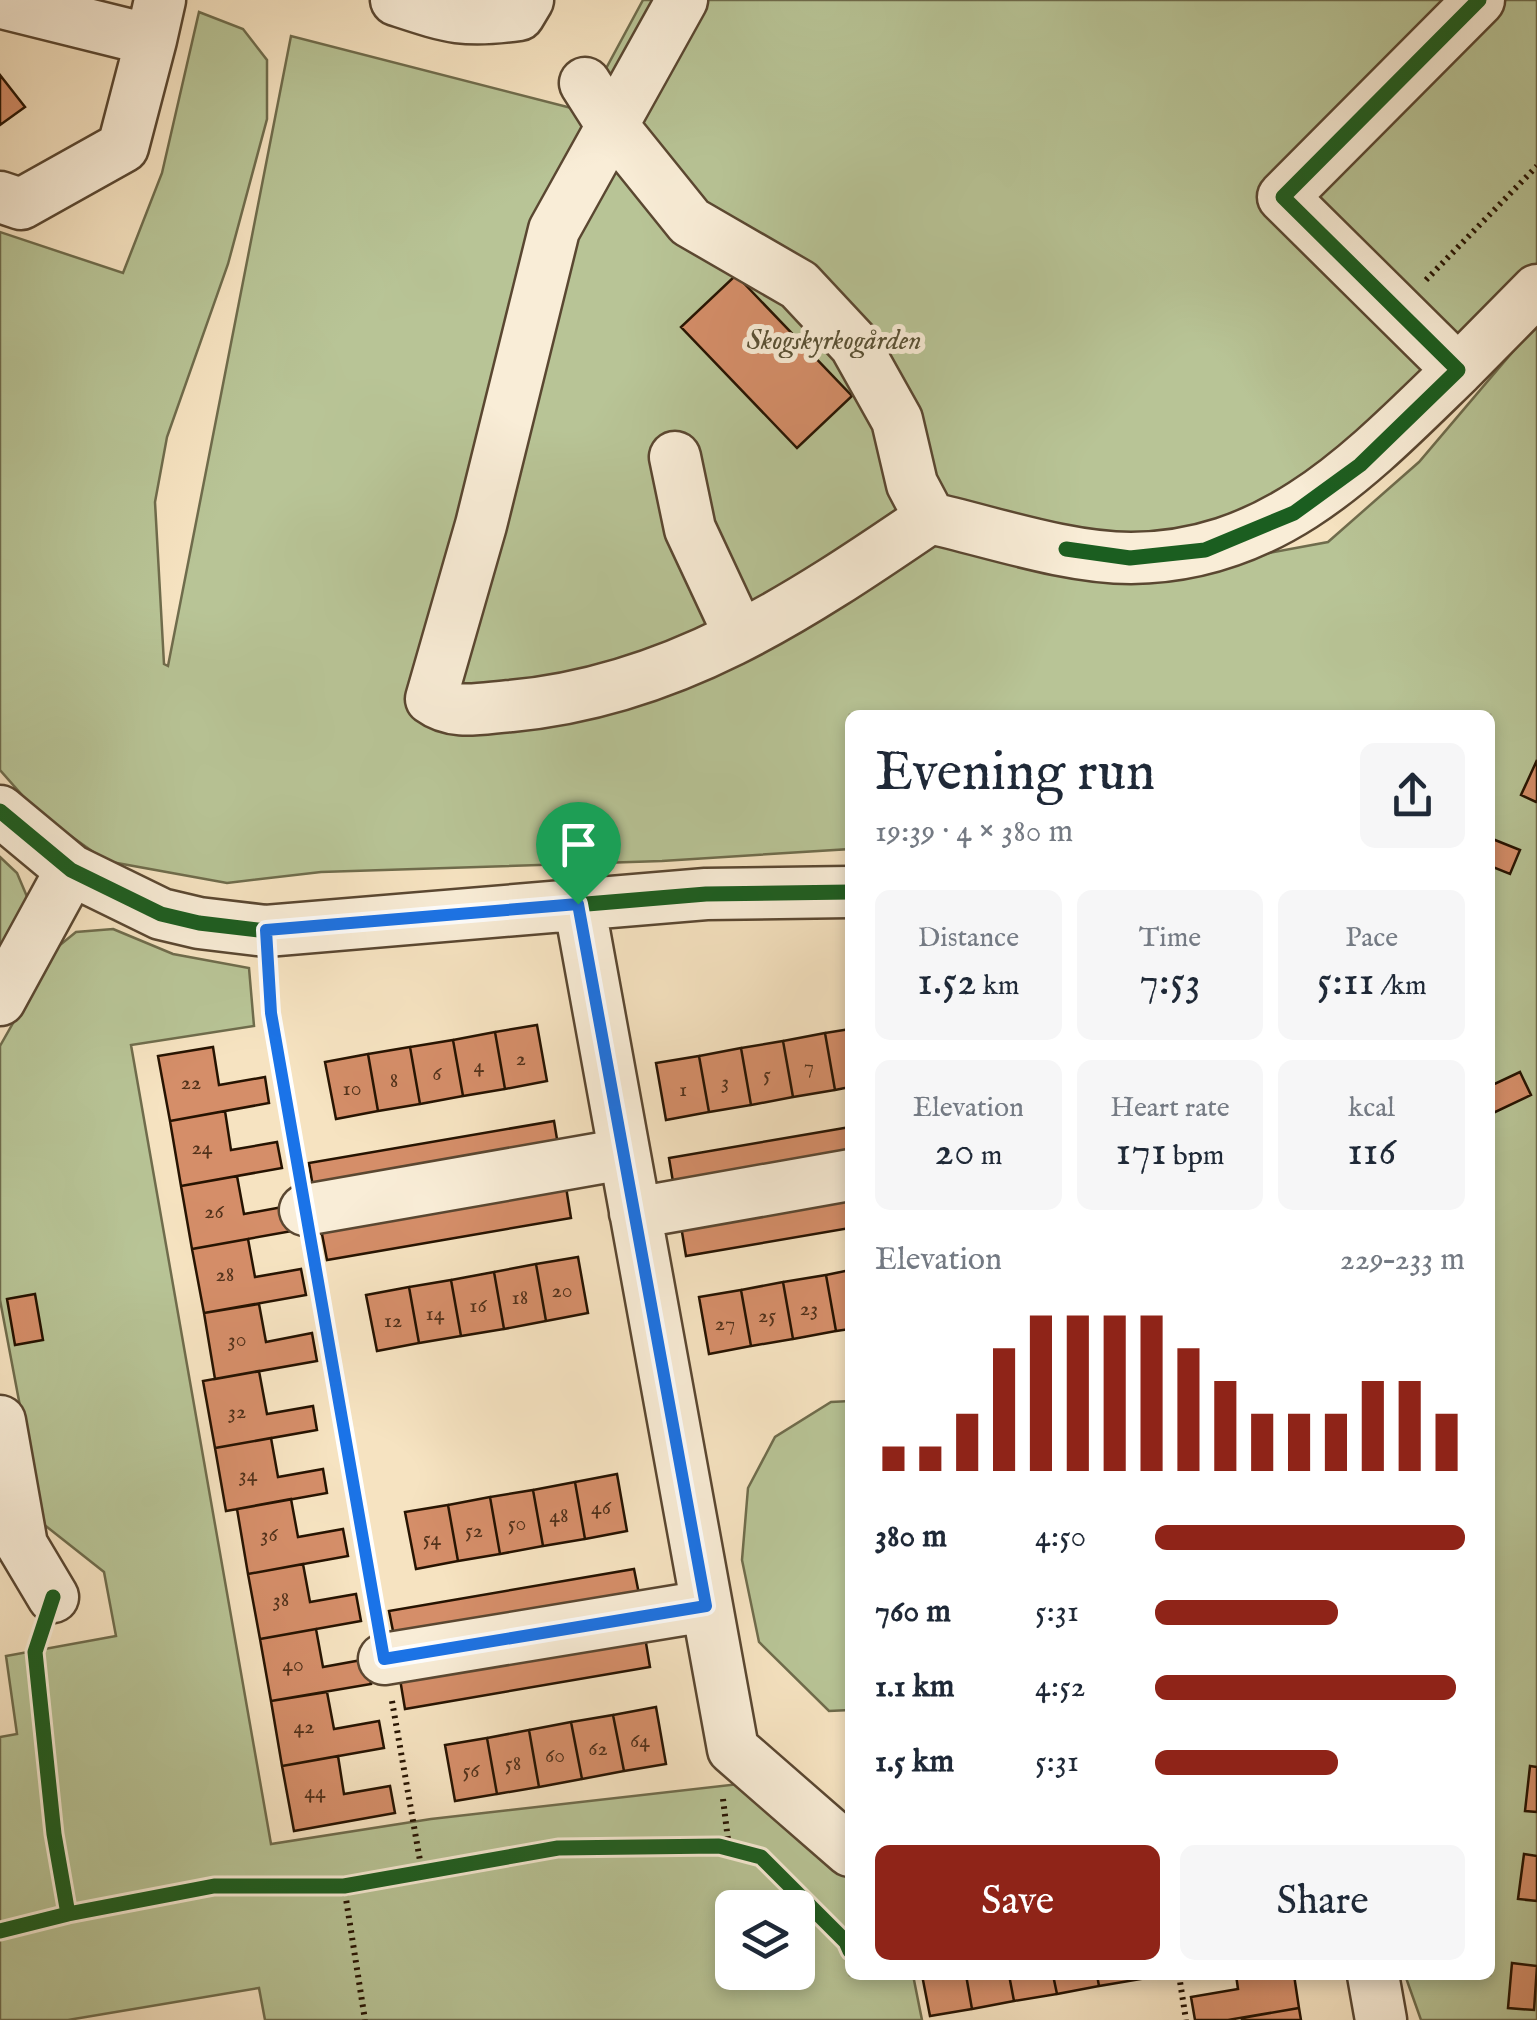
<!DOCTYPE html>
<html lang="en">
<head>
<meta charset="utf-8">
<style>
  :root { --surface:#fff; --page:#f6f6f7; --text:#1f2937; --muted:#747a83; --accent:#8f2418 }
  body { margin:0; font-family:"IM FELL English",serif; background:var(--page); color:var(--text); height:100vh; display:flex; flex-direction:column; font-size:38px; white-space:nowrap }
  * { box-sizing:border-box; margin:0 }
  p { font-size:32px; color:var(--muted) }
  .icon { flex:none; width:55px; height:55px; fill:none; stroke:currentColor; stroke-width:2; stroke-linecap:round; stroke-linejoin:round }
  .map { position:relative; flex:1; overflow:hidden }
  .drawer { position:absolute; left:845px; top:710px; width:650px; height:1270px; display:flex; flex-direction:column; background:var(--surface); border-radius:15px; box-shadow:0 5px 15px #0003 }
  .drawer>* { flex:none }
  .buttons { position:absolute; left:715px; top:1890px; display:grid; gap:20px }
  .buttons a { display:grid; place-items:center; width:100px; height:100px; border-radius:15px; background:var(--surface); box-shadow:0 5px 15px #0003; font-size:50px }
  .pin { position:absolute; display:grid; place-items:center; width:85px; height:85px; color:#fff; margin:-102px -42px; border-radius:50% 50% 50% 0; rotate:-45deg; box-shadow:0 0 10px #0007 }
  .pin .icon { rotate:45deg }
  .round { display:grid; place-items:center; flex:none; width:105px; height:105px; border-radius:15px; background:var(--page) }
  .headline { display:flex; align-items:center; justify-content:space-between; height:170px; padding:0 30px }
  h1 { font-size:55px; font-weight:600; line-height:75px }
  .figures { display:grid; grid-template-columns:repeat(3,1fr); gap:15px; height:170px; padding:10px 30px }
  .figures div { display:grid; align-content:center; border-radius:15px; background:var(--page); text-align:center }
  .figures b { font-size:42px; font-weight:600 }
  .figures small { font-size:28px; font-weight:400 }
  .figures p { font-size:28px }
  .chart { height:280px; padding:20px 30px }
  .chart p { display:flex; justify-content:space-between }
  .chart svg { width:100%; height:180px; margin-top:10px; stroke:var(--accent); stroke-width:6 }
  .cta { display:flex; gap:20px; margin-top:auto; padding:20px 30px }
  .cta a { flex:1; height:115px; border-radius:15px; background:var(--accent); color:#fff; font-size:40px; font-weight:600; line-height:115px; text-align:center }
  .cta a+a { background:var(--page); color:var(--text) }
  ul { padding:0 30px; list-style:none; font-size:32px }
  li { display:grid; grid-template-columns:160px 120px 1fr; align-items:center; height:75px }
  li i { height:25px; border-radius:12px; background:var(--accent) }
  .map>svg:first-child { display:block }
</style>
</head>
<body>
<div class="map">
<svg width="1537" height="2020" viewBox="0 0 1537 2020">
  <rect width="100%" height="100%" fill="#f6e3c1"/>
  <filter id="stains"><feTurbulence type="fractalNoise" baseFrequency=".002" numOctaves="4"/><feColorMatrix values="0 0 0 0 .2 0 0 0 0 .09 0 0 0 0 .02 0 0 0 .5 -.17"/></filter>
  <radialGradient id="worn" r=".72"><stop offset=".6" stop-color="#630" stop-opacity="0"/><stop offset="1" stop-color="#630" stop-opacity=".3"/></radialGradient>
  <path fill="#b8c496" stroke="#6f6c4c" stroke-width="2.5" fill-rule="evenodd" d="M 643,0 L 1537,0 L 1537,268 L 1215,563 L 1328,542 L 1419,462 L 1537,323 L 1537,2020 L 1421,2020 L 1405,1975 L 1490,1975 L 1490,715 L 850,715 L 850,849 L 662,861 L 321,872 L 227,883 L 106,861 L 37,812 L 0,770 L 0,232 L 123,273 L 162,173 L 199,12 L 243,29 L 267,60 L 267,119 L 228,264 L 167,437 L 155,502 L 164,664 L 168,666 L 291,36 L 583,111 Z
    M 0,857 L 17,873 L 28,899 L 0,959 Z
    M 113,929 L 173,954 L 249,968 L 254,1026 L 131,1045 L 271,1844 L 431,1819 L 739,1784 L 850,1879 L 850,1975 L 913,1975 L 922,2020 L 265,2020 L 259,1988 L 68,2020 L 0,2020 L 0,1737 L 17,1734 L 6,1656 L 116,1636 L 104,1572 L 42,1523 L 0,1300 L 0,1046 L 55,949 L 76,932 ZM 732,1908 L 798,1908 L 798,1972 L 732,1972 Z
    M 850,1401 L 850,1710 L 829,1711 L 759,1642 L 742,1560 L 748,1488 L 775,1437 L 831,1402 Z"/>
  <path fill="#d58e69" stroke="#261301" stroke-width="2.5" d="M 0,75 L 25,107 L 0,125 Z
    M 736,275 L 852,396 L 797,448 L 681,327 Z
    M 1537,760 L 1537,801 L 1536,802 L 1521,795 Z
    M 1490,838 L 1520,850 L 1510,874 L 1490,866 Z
    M 537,1025 L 547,1081 L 505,1089 L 495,1032 Z
    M 850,1029 L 850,1087 L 835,1090 L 825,1033 Z
    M 495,1032 L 505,1089 L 463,1096 L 453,1040 Z
    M 825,1033 L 835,1090 L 793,1097 L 783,1041 Z
    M 453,1040 L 463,1096 L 420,1104 L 410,1047 Z
    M 783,1041 L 793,1097 L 751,1105 L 741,1048 Z
    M 213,1047 L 219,1085 L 265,1077 L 269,1103 L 170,1121 L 158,1056 Z
    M 410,1047 L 420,1104 L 378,1111 L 368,1054 Z
    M 741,1048 L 751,1105 L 709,1112 L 699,1056 Z
    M 368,1054 L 378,1111 L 336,1119 L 325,1062 Z
    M 699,1056 L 709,1112 L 666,1120 L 656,1063 Z
    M 1520,1072 L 1531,1095 L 1491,1114 L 1490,1086 Z
    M 225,1111 L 231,1150 L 277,1142 L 282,1168 L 181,1186 L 170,1121 Z
    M 554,1121 L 559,1151 L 314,1193 L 309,1163 Z
    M 850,1127 L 850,1158 L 674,1188 L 669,1158 Z
    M 237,1176 L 244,1214 L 288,1206 L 292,1231 L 192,1249 L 181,1186 Z
    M 566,1187 L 571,1218 L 327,1260 L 321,1229 Z
    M 850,1197 L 850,1228 L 686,1256 L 681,1226 Z
    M 248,1239 L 255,1277 L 301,1269 L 306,1295 L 204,1313 L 192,1249 Z
    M 578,1257 L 588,1313 L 546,1321 L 536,1264 Z
    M 536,1264 L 546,1321 L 504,1329 L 494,1272 Z
    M 850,1270 L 850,1329 L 836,1331 L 826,1275 Z
    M 494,1272 L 504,1329 L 461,1336 L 451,1280 Z
    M 826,1275 L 836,1331 L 793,1339 L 783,1282 Z
    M 451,1280 L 461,1336 L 419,1343 L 409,1287 Z
    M 783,1282 L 793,1339 L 751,1346 L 741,1290 Z
    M 409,1287 L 419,1343 L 377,1351 L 366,1295 Z
    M 741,1290 L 751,1346 L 709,1354 L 699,1297 Z
    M 35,1294 L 43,1340 L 15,1345 L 7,1299 Z
    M 259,1304 L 266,1342 L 312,1333 L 317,1361 L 215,1379 L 204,1313 Z
    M 259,1371 L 267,1414 L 313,1406 L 317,1430 L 215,1448 L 203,1381 Z
    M 271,1438 L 278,1477 L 323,1469 L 327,1493 L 226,1511 L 215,1448 Z
    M 617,1474 L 627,1531 L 585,1539 L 575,1482 Z
    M 575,1482 L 585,1539 L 543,1546 L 533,1490 Z
    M 533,1490 L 543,1546 L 500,1554 L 490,1497 Z
    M 490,1497 L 500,1554 L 458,1561 L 448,1505 Z
    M 291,1499 L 298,1537 L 343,1529 L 348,1556 L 248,1574 L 237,1509 Z
    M 448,1505 L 458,1561 L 416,1569 L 405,1512 Z
    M 303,1564 L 310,1602 L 356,1594 L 361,1621 L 260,1639 L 248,1574 Z
    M 634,1569 L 640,1599 L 395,1641 L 389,1611 Z
    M 316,1629 L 323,1667 L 367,1659 L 371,1684 L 271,1701 L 260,1639 Z
    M 645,1637 L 650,1667 L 405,1709 L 400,1679 Z
    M 327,1692 L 334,1729 L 379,1721 L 384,1748 L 282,1766 L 271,1701 Z
    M 656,1707 L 666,1764 L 624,1771 L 613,1715 Z
    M 613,1715 L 624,1771 L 582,1779 L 571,1722 Z
    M 571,1722 L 582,1779 L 539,1787 L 529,1730 Z
    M 529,1730 L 539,1787 L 497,1794 L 487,1738 Z
    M 487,1738 L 497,1794 L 455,1801 L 445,1745 Z
    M 338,1756 L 344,1794 L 390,1786 L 395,1813 L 294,1831 L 282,1766 Z
    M 1530,1766 L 1537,1767 L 1537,1812 L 1525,1811 Z
    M 1524,1854 L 1537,1856 L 1537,1901 L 1518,1899 Z
    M 1512,1963 L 1537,1966 L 1534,2010 L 1508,2008 Z
    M 922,1975 L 966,1975 L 972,2009 L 930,2016 Z
    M 966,1975 L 1009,1975 L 1014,2001 L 972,2009 Z
    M 1009,1975 L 1053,1975 L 1057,1994 L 1014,2001 Z
    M 1053,1975 L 1097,1975 L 1099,1986 L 1057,1994 Z
    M 1097,1975 L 1141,1975 L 1141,1979 L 1099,1986 Z
    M 1236,1975 L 1294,1975 L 1299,2008 L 1228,2020 L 1195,2020 L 1191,1997 L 1238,1989 Z
    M 1299,2008 L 1301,2020 L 1242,2020 L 1242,2018 Z"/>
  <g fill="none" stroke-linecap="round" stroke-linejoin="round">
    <g stroke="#5a4731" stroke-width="55">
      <path id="minor" d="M 396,0 C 448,17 463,23 519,15 L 528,0
        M 682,0 L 554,230 L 481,525 L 431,699 C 454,716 482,708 511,706 C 674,691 798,608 930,518
        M 2,3 L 151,40 L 160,0
        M 585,83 L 611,124 L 690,222 L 799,285 L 855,345 L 897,420 L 912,484 L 930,518 C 992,532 1067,558 1131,558 C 1275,557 1362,463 1458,370 L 1283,197 L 1479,0
        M 0,197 L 21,204 L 123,147 L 151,40
        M 1458,370 L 1537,290
        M 675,457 L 690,529 L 740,636
        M 0,811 L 71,870 L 161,914 L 199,923 L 266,931 L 706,894 L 850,892
        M 579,903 L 733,1749 L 850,1851
        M 0,1000 L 71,870
        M 305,1210 L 624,1154
        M 635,1213 L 850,1175
        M 0,1421 L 22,1545 L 53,1597
        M 384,1659 L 706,1606
        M 1373,1975 L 1381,2020"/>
    </g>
    <path stroke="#261301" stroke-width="6" stroke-dasharray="2.5 5" stroke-linecap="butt" d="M 1426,280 L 1537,166
      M 268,972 L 271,1013 L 298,1172
      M 311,1248 L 377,1620
      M 392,1701 L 422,1872
      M 723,1799 L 729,1848
      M 344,1886 L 365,2020
      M 1179,1975 L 1186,2020"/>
    <use href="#minor" stroke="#f9edd7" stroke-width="50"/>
    <g stroke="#f9edd7" stroke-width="21">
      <path id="cycleway" d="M 1066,549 L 1130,558 L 1205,550 L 1294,513 L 1360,465 L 1458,370 L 1283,197 L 1479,0
        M 0,811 L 71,870 L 161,914 L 199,923 L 266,931 L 706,894 L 850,892
        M 68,1914 L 214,1886 L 344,1886 L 558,1848 L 719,1846 L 761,1857 L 846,1942 L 850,1951
        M 0,1931 L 68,1914 L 54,1834 L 35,1652 L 53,1597"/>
    </g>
    <use href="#cycleway" stroke="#1b5e20" stroke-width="15"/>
  </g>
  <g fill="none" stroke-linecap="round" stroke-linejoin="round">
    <g stroke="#fff" stroke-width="20">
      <path id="route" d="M 578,904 L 706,1606 L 384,1659 L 271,1013 L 266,930 Z"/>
    </g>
    <use href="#route" stroke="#1a73e8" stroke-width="12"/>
  </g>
  <g text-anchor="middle" stroke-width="10" stroke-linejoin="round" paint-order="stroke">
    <g font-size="22" fill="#52321b">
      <text x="521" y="1065">2</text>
      <text x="479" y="1072">4</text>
      <text x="809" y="1073">7</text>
      <text x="437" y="1080">6</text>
      <text x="767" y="1081">5</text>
      <text x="394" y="1087">8</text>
      <text x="725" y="1088">3</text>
      <text x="191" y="1089">22</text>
      <text x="352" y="1095">10</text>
      <text x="683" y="1096">1</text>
      <text x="202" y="1154">24</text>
      <text x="214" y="1218">26</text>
      <text x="225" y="1281">28</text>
      <text x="562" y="1297">20</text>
      <text x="520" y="1304">18</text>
      <text x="478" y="1312">16</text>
      <text x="809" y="1315">23</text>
      <text x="435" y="1320">14</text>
      <text x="767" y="1322">25</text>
      <text x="393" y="1327">12</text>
      <text x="725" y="1330">27</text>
      <text x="237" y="1346">30</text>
      <text x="237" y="1418">32</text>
      <text x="248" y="1481">34</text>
      <text x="601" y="1514">46</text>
      <text x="559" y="1522">48</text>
      <text x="517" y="1530">50</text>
      <text x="474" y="1537">52</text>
      <text x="269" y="1541">36</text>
      <text x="432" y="1545">54</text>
      <text x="281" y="1606">38</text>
      <text x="293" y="1671">40</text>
      <text x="304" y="1733">42</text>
      <text x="640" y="1747">64</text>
      <text x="598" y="1755">62</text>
      <text x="555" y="1762">60</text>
      <text x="513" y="1770">58</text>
      <text x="471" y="1777">56</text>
      <text x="315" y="1798">44</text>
    </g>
    <g font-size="28" font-style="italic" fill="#595135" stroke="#f9edd7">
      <text x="834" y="349">Skogskyrkogården</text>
    </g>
  </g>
  <rect width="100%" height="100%" filter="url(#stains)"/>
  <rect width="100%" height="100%" fill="url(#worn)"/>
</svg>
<div class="buttons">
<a><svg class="icon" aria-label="layers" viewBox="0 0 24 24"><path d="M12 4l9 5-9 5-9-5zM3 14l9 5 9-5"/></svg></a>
</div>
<div class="pin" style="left:578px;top:904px;background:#1e9e55"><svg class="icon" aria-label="arrive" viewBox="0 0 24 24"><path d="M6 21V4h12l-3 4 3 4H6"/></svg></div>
<section class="drawer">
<div class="headline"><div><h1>Evening run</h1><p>19:39 · 4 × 380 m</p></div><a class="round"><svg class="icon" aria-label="share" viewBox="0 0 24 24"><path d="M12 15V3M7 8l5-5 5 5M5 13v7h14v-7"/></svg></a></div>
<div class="figures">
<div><p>Distance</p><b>1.52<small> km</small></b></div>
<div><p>Time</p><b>7:53</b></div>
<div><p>Pace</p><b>5:11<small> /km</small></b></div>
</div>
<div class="figures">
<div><p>Elevation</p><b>20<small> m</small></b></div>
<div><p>Heart rate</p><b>171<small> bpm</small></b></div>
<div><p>kcal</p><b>116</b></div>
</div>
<div class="chart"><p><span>Elevation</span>229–233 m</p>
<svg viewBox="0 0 160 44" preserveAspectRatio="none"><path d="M5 44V38M15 44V38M25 44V30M35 44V14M45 44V6M55 44V6M65 44V6M75 44V6M85 44V14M95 44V22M105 44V30M115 44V30M125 44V30M135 44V22M145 44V22M155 44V30"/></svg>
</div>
<ul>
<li><b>380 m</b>4:50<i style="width:100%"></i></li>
<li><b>760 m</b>5:31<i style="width:59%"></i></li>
<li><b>1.1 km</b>4:52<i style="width:97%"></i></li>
<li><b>1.5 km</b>5:31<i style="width:59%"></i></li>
</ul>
<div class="cta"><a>Save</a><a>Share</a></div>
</section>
</div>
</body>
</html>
